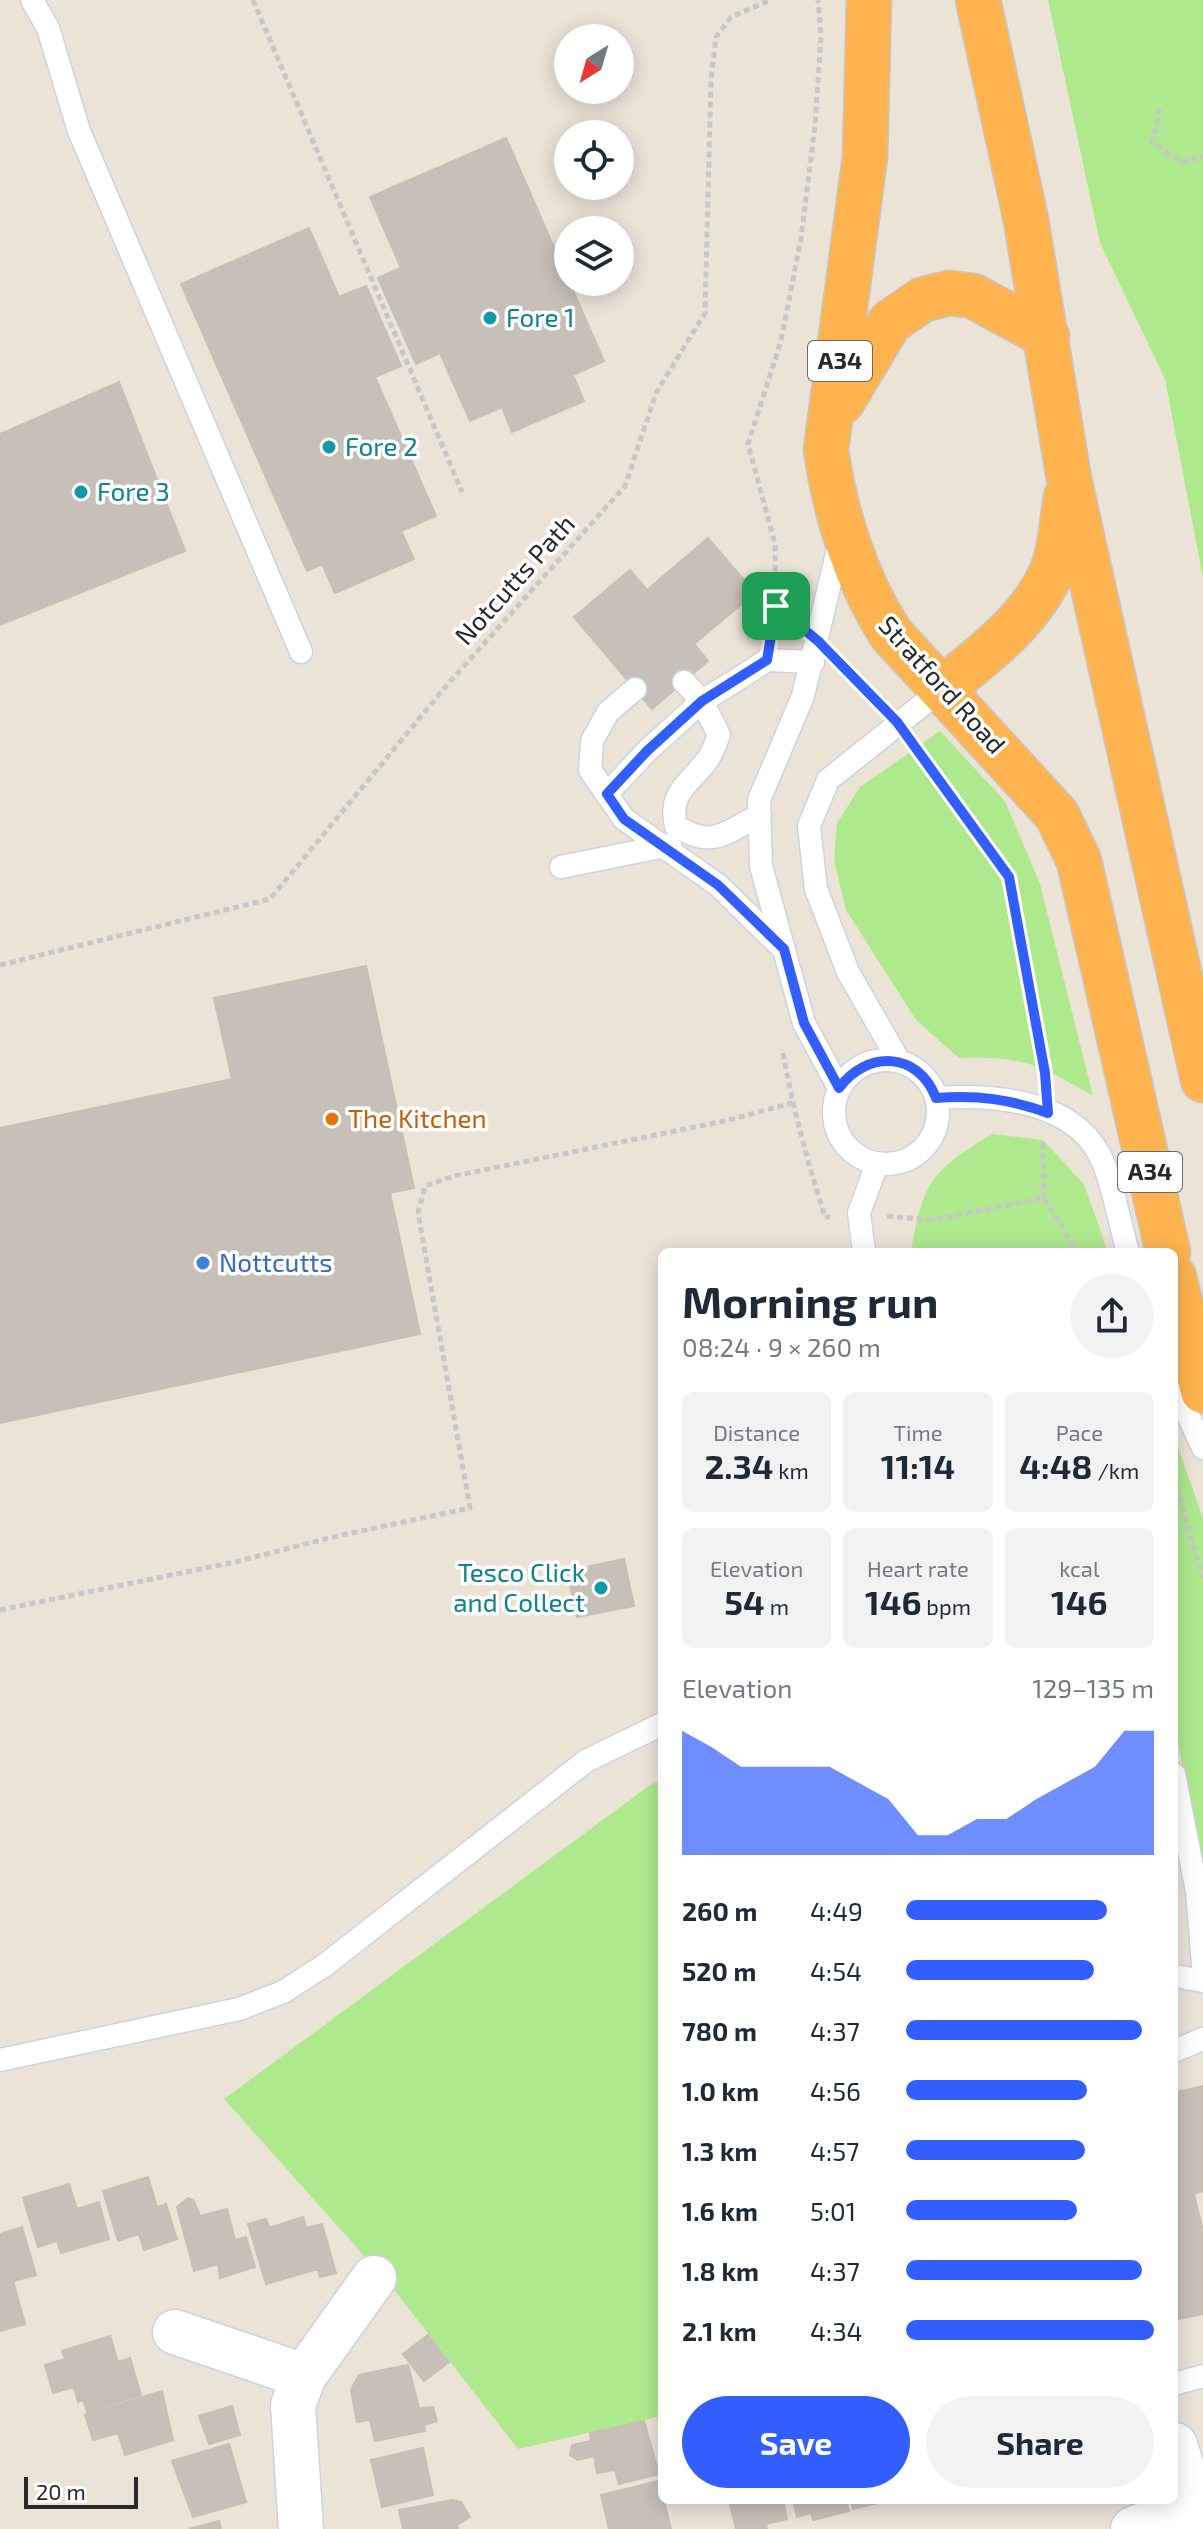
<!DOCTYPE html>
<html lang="en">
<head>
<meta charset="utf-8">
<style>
  :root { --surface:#fff; --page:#f2f2f3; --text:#1f2937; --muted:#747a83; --accent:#325eff }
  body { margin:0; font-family:"Exo 2",sans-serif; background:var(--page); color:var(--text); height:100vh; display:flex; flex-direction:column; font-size:30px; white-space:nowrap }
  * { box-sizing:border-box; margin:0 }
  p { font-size:26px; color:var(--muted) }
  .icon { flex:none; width:44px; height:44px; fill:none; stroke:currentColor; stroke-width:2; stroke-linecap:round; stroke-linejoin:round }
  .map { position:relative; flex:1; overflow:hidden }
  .panel { position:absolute; left:658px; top:1248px; width:520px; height:1256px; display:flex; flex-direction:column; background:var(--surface); border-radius:12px; box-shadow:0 4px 20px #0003 }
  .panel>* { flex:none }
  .needle { width:52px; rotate:217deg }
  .buttons { position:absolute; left:554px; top:24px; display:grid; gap:16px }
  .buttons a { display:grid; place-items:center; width:80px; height:80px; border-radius:50%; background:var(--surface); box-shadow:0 4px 20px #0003; font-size:40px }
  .scale { position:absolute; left:24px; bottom:20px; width:114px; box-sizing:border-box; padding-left:8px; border:4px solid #282828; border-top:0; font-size:22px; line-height:28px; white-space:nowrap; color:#282828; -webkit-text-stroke:6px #fff; paint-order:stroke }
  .pin { position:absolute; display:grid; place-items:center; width:68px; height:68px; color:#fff; margin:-34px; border-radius:16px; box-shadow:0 4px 12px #0006 }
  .round { display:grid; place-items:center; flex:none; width:84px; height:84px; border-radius:42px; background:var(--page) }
  .summary { display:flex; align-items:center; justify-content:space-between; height:136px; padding:0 24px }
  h1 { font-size:44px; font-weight:700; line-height:60px }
  .figures { display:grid; grid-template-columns:repeat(3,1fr); gap:12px; height:136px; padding:8px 24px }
  .figures div { display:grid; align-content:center; border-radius:12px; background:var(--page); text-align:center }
  .figures b { font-size:34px; font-weight:700 }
  .figures small { font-size:22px; font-weight:400 }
  .figures p { font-size:22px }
  .chart { height:224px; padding:16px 24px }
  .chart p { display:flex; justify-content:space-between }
  .chart svg { width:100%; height:144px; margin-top:8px; fill:var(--accent); opacity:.7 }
  .action { display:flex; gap:16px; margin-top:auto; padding:16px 24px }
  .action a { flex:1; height:92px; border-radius:48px; background:var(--accent); color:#fff; font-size:32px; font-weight:700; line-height:92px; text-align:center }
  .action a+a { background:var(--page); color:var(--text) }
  ul { padding:0 24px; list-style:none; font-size:26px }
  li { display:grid; grid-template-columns:128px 96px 1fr; align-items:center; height:60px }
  li i { height:20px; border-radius:10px; background:var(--accent) }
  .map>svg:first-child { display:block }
</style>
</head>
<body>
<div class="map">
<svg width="1203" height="2529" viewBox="0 0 1203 2529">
  <rect width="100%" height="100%" fill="#ece3d7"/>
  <path fill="#afe98e" d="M 1048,0 L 1203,0 L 1203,578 L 1165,379 L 1100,243 Z
    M 940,731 L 1005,801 L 1040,884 L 1093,1096 C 1038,1064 1024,1056 959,1058 L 916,1020 L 846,910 L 834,860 L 837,823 L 860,787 Z
    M 992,1134 L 1043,1140 L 1084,1184 L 1108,1252 L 911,1252 C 923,1182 931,1171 992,1134 Z
    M 1174,1436 L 1203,1518 L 1203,1869 L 1174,1722 Z
    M 662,1780 L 662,2416 L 518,2449 L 392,2287 L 224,2099 L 650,1785 Z"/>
  <path fill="#c7c0b8" stroke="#c7bfb1" stroke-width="2" d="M 506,138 L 604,361 L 573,375 L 584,401 L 512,432 L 502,407 L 470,421 L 440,353 L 416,364 L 378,278 L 401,268 L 370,197 Z
    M 309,228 L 339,297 L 366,286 L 401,366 L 375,377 L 436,516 L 401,531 L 414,559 L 335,593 L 322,564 L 307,571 L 181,284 Z
    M 119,382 L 185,551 L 0,625 L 0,434 Z
    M 708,538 L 755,593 L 694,644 L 708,661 L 652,709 L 574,617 L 630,570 L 647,590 Z
    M 366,966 L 414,1188 L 390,1193 L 420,1334 L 0,1423 L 0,1128 L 232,1079 L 214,998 Z
    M 624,1559 L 634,1606 L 577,1617 L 567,1571 Z
    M 1203,2086 L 1203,2191 L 1194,2194 L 1203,2231 L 1203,2314 L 1174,2320 L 1174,2093 Z
    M 148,2177 L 157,2207 L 166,2204 L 177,2239 L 144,2250 L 139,2234 L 118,2241 L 103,2191 Z
    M 69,2184 L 77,2209 L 99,2202 L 109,2239 L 61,2253 L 57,2241 L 38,2247 L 23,2198 Z
    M 188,2198 L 194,2201 L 200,2216 L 227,2209 L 235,2240 L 246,2237 L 255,2267 L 220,2278 L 218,2264 L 194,2271 L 177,2207 Z
    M 303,2217 L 318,2269 L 266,2284 L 248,2224 L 266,2219 L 269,2228 Z
    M 322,2224 L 336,2273 L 320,2277 L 306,2228 Z
    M 22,2227 L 36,2275 L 13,2281 L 25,2324 L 0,2331 L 0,2234 Z
    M 428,2335 L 449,2362 L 424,2381 L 403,2354 Z
    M 110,2336 L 118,2362 L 130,2358 L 141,2395 L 87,2412 L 83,2400 L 78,2402 L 74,2387 L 53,2393 L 45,2365 L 65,2359 L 62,2351 Z
    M 408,2365 L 419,2408 L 433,2407 L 437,2421 L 424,2425 L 425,2431 L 375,2441 L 370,2420 L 357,2422 L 351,2390 L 359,2375 Z
    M 162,2391 L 173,2440 L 125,2455 L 118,2433 L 93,2440 L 85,2415 Z
    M 232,2406 L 240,2435 L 209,2444 L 199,2416 Z
    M 644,2421 L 659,2474 L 619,2484 L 615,2470 L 597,2473 L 594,2456 L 578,2460 L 570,2455 L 572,2445 L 591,2441 L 590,2433 Z
    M 229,2444 L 246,2502 L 193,2517 L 172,2461 Z
    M 423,2448 L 433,2495 L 382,2507 L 371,2460 Z
    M 659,2481 L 671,2529 L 609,2529 L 601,2495 Z
    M 452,2500 L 461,2502 L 470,2517 L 457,2525 L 458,2529 L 403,2529 L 399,2510 Z
    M 729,2500 L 783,2500 L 787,2519 L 766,2524 L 767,2529 L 736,2529 Z
    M 793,2500 L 846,2500 L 849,2511 L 813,2520 L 811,2513 L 797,2517 Z
    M 851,2500 L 889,2500 L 853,2509 Z
    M 219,2521 L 221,2529 L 189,2529 Z"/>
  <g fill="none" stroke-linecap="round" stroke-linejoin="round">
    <g stroke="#cdd2e3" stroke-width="25">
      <path id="service" d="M 32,0 L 48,28 L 79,131 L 301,652
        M 684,682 L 702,701 L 719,735 C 716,742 713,752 708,759 C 690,784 668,791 676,826 C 712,849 725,833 760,815
        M 635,689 L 608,712 L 592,741 L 590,770 L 624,819 L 718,885 L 783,949
        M 607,794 L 647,751 L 702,701 L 735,681 L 767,660 L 813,662
        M 561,867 L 670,845
        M834 1112a52 52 0 1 1 104 0a52 52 0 1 1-104 0Z
        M 899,1061 L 848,972 L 816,889 L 809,826 L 828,780 L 942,689
        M 839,1088 L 804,1023 L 761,866 L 759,800 L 803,696 L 840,541
        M 936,1098 C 989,1094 1068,1099 1098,1152 C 1111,1174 1120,1225 1128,1252
        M 864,1252 L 859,1213 L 877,1164
        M 1174,1385 L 1203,1448
        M 1174,1774 L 1197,1892 L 1203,1965
        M 1174,1976 L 1203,1981
        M 1174,2051 L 1203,2039
        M 0,2060 L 239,2009 L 283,1992 L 325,1965 L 586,1761 L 662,1724
        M 1174,2384 L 1203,2376"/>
    </g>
    <g stroke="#cdd2e3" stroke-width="47">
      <path id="minor" d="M 175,2332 L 304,2376 L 293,2405 L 301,2529
        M 304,2376 L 374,2278
        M 1175,2445 L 1194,2506 L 1203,2522
        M 1133,2529 L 1194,2506"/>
    </g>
    <g stroke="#c7c7c7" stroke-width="47">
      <path id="trunk" d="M 869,0 L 865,157 L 826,450 C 835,513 856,580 891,634 L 1057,815 L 1079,861 L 1168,1252
        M 978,0 L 1026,220 L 1069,479 L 1203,1080
        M 842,402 L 890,322 L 922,300 L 949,293 L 973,296 L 1047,336
        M 942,689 C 983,655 1030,622 1052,571 C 1061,549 1062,520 1066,497
        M 1174,1277 L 1203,1391"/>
    </g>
    <path stroke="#c7c7c7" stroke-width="5" stroke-dasharray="6 4" stroke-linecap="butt" d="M 253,0 L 462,492
      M 1160,109 L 1152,143 L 1182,162 L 1203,157
      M 772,631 L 776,606 L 775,544 L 748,444 L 781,341 L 801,238 L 815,125 L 821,36 L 818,0
      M 842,665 L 879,704
      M 916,749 L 1009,877 L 1045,1077
      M 0,965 L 270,899 L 447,685 L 625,486 L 656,393 L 705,313 L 711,79 L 716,37 L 731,17 L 770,0
      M 783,1053 C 793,1109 808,1163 825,1217 L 830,1217
      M 1043,1143 L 1044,1198
      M 887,1216 L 933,1220 L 1044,1198 L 1078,1252
      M 1174,1478 L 1203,1578
      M 0,1610 L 235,1562 L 337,1536 L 470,1508 L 418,1213 L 425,1186 L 454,1176 L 729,1120 L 792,1103"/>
    <use href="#service" stroke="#fff" stroke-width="22"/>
    <use href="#minor" stroke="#fff" stroke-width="44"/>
    <use href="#trunk" stroke="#feb34e" stroke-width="44"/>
  </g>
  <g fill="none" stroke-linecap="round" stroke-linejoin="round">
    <g stroke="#fff" stroke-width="16">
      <path id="route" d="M 776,606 L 818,641 L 897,722 L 1009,877 L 1045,1073 L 1048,1113 C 1010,1099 978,1095 936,1098 C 918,1051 867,1050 839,1088 L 804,1023 L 784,949 L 718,885 L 624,819 L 607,794 L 647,751 L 702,701 L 767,660 Z"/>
    </g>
    <use href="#route" stroke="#325eff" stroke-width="10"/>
  </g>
  <g fill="#0f9aa8" stroke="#fff" stroke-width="3">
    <circle cx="490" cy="318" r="8"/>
    <circle cx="329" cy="447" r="8"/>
    <circle cx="81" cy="492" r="8"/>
    <circle cx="601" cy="1588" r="8"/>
  </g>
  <circle fill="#e8710a" stroke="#fff" stroke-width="3" cx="332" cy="1119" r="8"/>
  <circle fill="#3f7fe0" stroke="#fff" stroke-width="3" cx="203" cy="1263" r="8"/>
  <g text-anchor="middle" stroke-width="7" stroke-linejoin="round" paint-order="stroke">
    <g fill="#fff" stroke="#686868" stroke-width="2">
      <rect x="808" y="341" width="64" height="40" rx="6"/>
      <rect x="1118" y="1152" width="64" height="40" rx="6"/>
    </g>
    <g font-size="24" font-weight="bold" fill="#282828">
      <text x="840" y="369">A34</text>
      <text x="1150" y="1180">A34</text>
    </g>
    <g font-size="26" fill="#0d838f" stroke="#fff" text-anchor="start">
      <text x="506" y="327">Fore 1</text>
      <text x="345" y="456">Fore 2</text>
      <text x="97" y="501">Fore 3</text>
      <text x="585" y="1582" text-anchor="end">Tesco Click<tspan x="585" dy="30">and Collect</tspan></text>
    </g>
    <g font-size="26" fill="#282828" stroke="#fff">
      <text transform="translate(515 580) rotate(-48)" y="9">Notcutts Path</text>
      <text transform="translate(942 685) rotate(48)" y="9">Stratford Road</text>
    </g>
    <g font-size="26" fill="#c56008" stroke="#fff" text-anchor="start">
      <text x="348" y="1128">The Kitchen</text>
    </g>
    <g font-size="26" fill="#366cbe" stroke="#fff" text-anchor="start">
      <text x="219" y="1272">Nottcutts</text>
    </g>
  </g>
</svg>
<div class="buttons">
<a><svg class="needle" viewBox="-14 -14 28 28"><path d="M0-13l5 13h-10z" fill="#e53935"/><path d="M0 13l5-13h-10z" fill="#747a83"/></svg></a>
<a><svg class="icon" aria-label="locate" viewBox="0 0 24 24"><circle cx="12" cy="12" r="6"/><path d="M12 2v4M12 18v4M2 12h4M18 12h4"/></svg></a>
<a><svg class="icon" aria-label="layers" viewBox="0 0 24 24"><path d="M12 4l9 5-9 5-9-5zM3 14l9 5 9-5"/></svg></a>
</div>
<div class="scale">20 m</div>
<div class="pin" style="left:776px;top:606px;background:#1e9e55"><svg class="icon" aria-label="arrive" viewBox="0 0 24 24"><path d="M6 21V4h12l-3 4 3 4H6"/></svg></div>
<section class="panel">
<div class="summary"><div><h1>Morning run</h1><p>08:24 · 9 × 260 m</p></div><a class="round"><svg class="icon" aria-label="share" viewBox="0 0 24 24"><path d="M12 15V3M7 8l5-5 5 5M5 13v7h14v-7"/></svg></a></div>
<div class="figures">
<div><p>Distance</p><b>2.34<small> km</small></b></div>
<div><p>Time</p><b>11:14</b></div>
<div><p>Pace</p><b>4:48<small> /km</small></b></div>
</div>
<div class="figures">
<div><p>Elevation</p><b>54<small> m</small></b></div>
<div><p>Heart rate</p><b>146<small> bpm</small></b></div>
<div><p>kcal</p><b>146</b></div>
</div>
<div class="chart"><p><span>Elevation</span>129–135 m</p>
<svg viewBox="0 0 160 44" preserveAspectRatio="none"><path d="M0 44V6L10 11L20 17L30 17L40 17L50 17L60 22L70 27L80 38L90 38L100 33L110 33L120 27L130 22L140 17L150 6L160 6V44z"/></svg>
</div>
<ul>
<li><b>260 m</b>4:49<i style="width:81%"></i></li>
<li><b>520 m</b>4:54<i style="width:76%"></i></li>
<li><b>780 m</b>4:37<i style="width:95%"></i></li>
<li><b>1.0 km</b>4:56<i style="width:73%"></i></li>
<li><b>1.3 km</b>4:57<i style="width:72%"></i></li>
<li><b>1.6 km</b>5:01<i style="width:69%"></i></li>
<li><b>1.8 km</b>4:37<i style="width:95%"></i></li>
<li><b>2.1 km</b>4:34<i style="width:100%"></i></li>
</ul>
<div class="action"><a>Save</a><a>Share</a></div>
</section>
</div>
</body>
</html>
